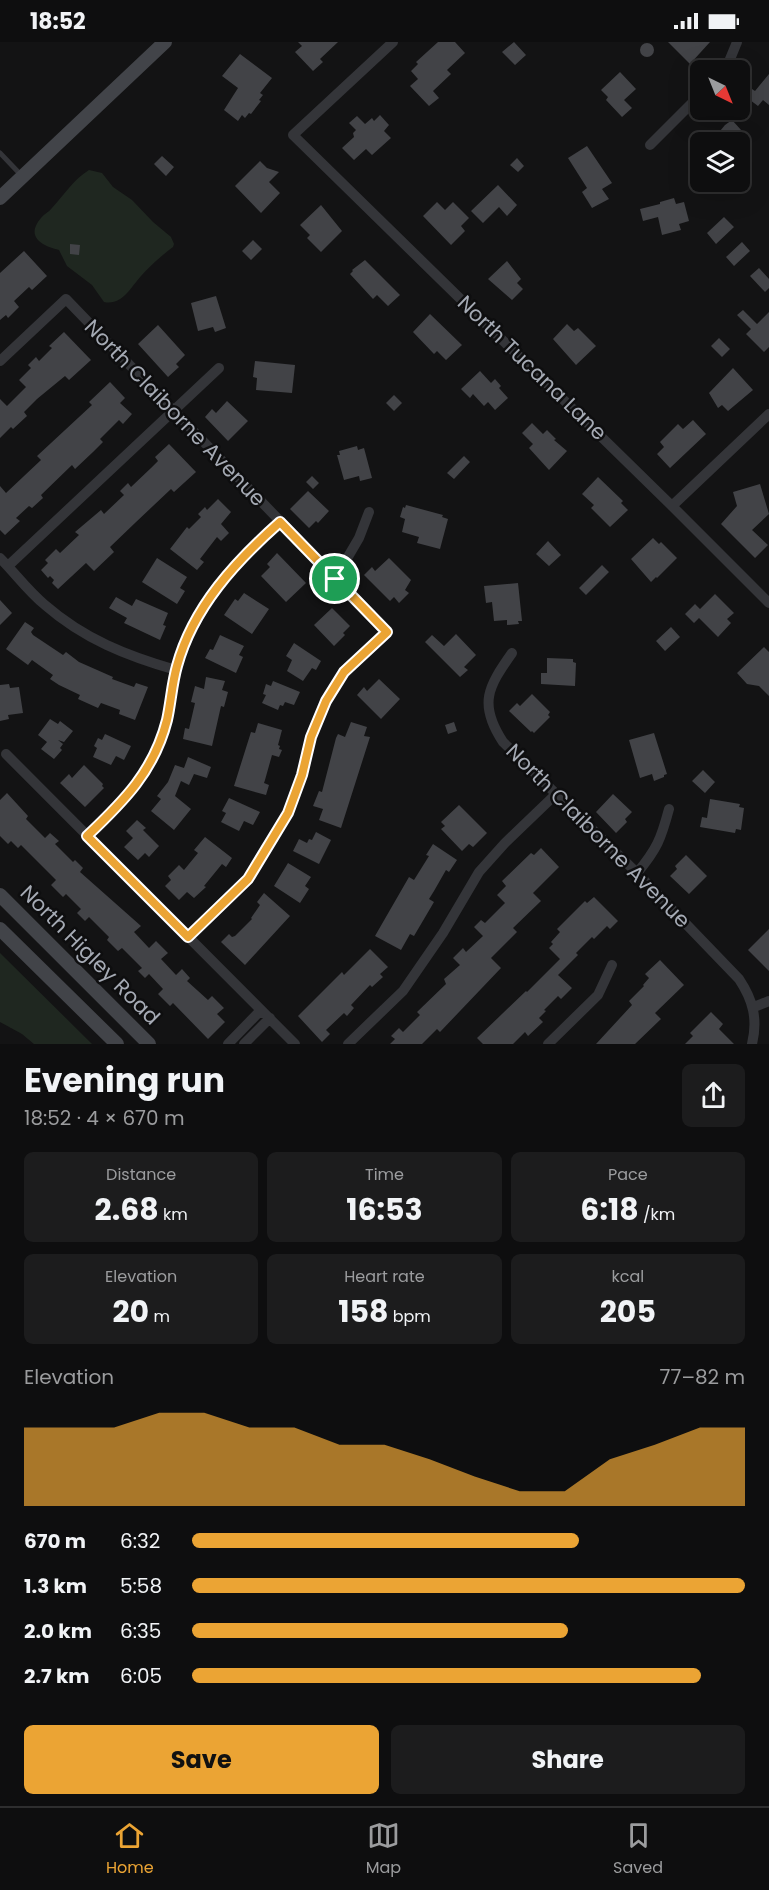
<!DOCTYPE html>
<html lang="en">
<head>
<meta charset="utf-8">
<style>
  :root { --surface:#0e0e0f; --page:#1c1c1d; --text:#f1f3f6; --muted:#9b9c9e; --line:#2e2e2f; --accent:#eba434 }
  body { margin:0; font-family:Poppins,sans-serif; background:var(--page); color:var(--text); height:100vh; display:flex; flex-direction:column; font-size:22px; white-space:nowrap }
  * { box-sizing:border-box; margin:0 }
  p { font-size:20px; color:var(--muted) }
  .icon { flex:none; width:33px; height:33px; fill:none; stroke:currentColor; stroke-width:2; stroke-linecap:round; stroke-linejoin:round }
  .map { position:relative; height:1002px; overflow:hidden }
  .drawer { display:flex; flex-direction:column; background:var(--surface); flex:1 }
  .drawer>* { flex:none }
  .needle { width:39px; rotate:137deg }
  .buttons { position:absolute; left:690px; top:18px; display:grid; gap:12px }
  .buttons a { display:grid; place-items:center; width:60px; height:60px; border-radius:9px; background:var(--surface); box-shadow:0 6px 24px #0002,0 0 0 2px var(--line); font-size:30px }
  .pin { position:absolute; display:grid; place-items:center; width:51px; height:51px; color:#fff; margin:-26px; border:3px solid #fff; border-radius:50%; box-shadow:0 2px 6px #0007 }
  .round { display:grid; place-items:center; flex:none; width:63px; height:63px; border-radius:9px; background:var(--page) }
  .summary { display:flex; align-items:center; justify-content:space-between; height:102px; padding:0 24px }
  h1 { font-size:33px; font-weight:700; line-height:45px }
  .stats { display:grid; grid-template-columns:repeat(3,1fr); gap:9px; height:102px; padding:6px 24px }
  .stats div { display:grid; align-content:center; border-radius:9px; background:var(--page); text-align:center }
  .stats b { font-size:30px; font-weight:700 }
  .stats small { font-size:16px; font-weight:400 }
  .stats p { font-size:16px }
  .chart { height:168px; padding:12px 24px }
  .chart p { display:flex; justify-content:space-between }
  .chart svg { width:100%; height:108px; margin-top:6px; fill:var(--accent); opacity:.7 }
  .primary-button { display:flex; gap:12px; margin-top:auto; padding:12px 24px }
  .primary-button a { flex:1; height:69px; border-radius:9px; background:var(--accent); color:#111; font-size:24px; font-weight:700; line-height:69px; text-align:center }
  .primary-button a+a { background:var(--page); color:var(--text) }
  ul { padding:0 24px; list-style:none; font-size:20px }
  li { display:grid; grid-template-columns:96px 72px 1fr; align-items:center; height:45px }
  li i { height:15px; border-radius:8px; background:var(--accent) }
  .status { display:flex; justify-content:space-between; align-items:center; height:42px; padding:0 30px; background:var(--surface); direction:ltr }
  .status svg { height:16px; fill:currentColor }
  .tab-bar { display:flex; justify-content:space-around; align-items:center; height:84px; border-top:2px solid var(--line); background:var(--surface); font-size:16px; color:var(--muted) }
  .tab-bar a { display:grid; justify-items:center; gap:3px }
  .tab-bar .current { color:var(--accent) }
  .map>svg:first-child { display:block }
</style>
</head>
<body>
<div class="status"><b>18:52</b><svg viewBox="0 0 49 12"><path d="M0 12V9h3v3zM5 12V6h3v6zM10 12V3h3v9zM15 12V0h3v12zM26 1h20v11H26zM47 4h2v5h-2z"/></svg></div>
<div class="map">
<svg width="769" height="1002" viewBox="0 0 769 1002">
  <rect width="100%" height="100%" fill="#131314"/>
  <path fill="#1f2720" d="M 89,128 L 102,131 L 113,145 L 132,158 L 153,180 L 171,195 L 174,202 L 173,205 C 162,213 149,225 141,234 C 131,245 122,264 104,260 L 92,243 L 67,224 L 59,208 C 42,204 25,195 41,176 C 44,172 49,170 52,166 C 64,153 73,138 89,128 Z
    M 0,911 L 92,1002 L 34,1002 L 22,992 L 0,980 Z"/>
  <path fill="#424347" d="M 298,0 L 338,0 L 320,17 L 323,20 L 313,29 L 295,10 L 302,4 Z
    M 438,0 L 455,0 L 465,11 L 447,28 L 451,32 L 433,49 L 439,56 L 429,64 L 410,44 L 418,37 L 411,29 L 418,22 L 416,20 Z
    M 514,0 L 526,13 L 515,23 L 502,10 Z
    M 668,0 L 710,0 L 690,22 Z
    M640 8a7 7 0 1 1 14 0a7 7 0 1 1-14 0Z
    M 240,12 L 272,36 L 260,51 L 263,53 L 259,58 L 261,59 L 251,72 L 249,71 L 245,76 L 242,73 L 238,79 L 224,68 L 238,46 L 222,34 Z
    M 620,30 L 636,47 L 624,58 L 632,66 L 622,75 L 606,58 L 608,55 L 601,48 Z
    M 769,32 L 769,63 L 763,58 L 758,64 L 746,55 L 752,47 L 755,49 Z
    M 380,73 L 389,83 L 384,89 L 391,96 L 372,113 L 366,107 L 354,118 L 342,106 L 354,95 L 353,91 L 356,88 L 349,81 L 357,74 L 365,82 L 372,76 L 374,79 Z
    M 732,78 L 742,89 L 730,100 L 711,100 L 725,83 Z
    M 587,104 L 612,141 L 602,147 L 609,157 L 592,166 L 582,150 L 587,146 L 568,116 Z
    M 162,114 L 174,125 L 166,134 L 154,122 Z
    M 517,116 L 524,124 L 518,130 L 510,123 Z
    M 260,119 L 267,126 L 279,130 L 269,140 L 280,151 L 261,171 L 235,144 Z
    M 498,143 L 517,163 L 507,174 L 499,165 L 483,181 L 471,169 Z
    M 674,156 L 676,162 L 684,160 L 689,179 L 679,182 L 681,188 L 662,193 L 658,175 L 643,179 L 640,167 L 660,162 L 660,160 Z
    M 437,160 L 445,168 L 453,160 L 469,176 L 461,184 L 465,189 L 451,203 L 423,174 Z
    M 321,163 L 342,189 L 321,210 L 307,196 L 310,193 L 300,183 Z
    M 724,175 L 734,185 L 716,202 L 707,191 Z
    M 253,198 L 262,207 L 251,218 L 242,209 Z
    M 742,200 L 750,209 L 734,224 L 726,215 Z
    M 70,202 L 80,203 L 79,213 L 70,212 Z
    M 24,209 L 47,234 L 32,248 L 29,245 L 14,259 L 19,265 L 8,276 L 6,273 L 0,278 L 0,231 Z
    M 365,218 L 400,253 L 388,264 L 377,253 L 373,257 L 350,232 L 353,229 L 352,228 Z
    M 507,219 L 521,237 L 517,241 L 523,247 L 512,258 L 488,237 Z
    M 759,226 L 769,237 L 769,246 L 765,250 L 750,234 Z
    M 216,254 L 226,286 L 215,290 L 213,285 L 198,289 L 191,261 Z
    M 743,268 L 757,282 L 769,270 L 769,305 L 764,310 L 746,292 L 751,287 L 737,273 Z
    M 430,272 L 462,303 L 446,318 L 437,309 L 434,312 L 413,290 Z
    M 567,282 L 574,289 L 578,286 L 596,304 L 576,323 L 553,297 Z
    M 158,283 L 185,313 L 176,322 L 179,325 L 168,335 L 138,302 Z
    M 64,290 L 91,318 L 69,338 L 65,334 L 37,357 L 24,370 L 27,374 L 13,387 L 11,385 L 0,396 L 0,357 L 7,364 L 26,345 L 19,338 L 31,326 L 28,323 L 36,315 L 39,319 L 52,306 L 49,304 Z
    M 719,296 L 730,307 L 722,315 L 711,304 Z
    M 255,319 L 295,323 L 292,351 L 256,348 L 257,336 L 253,335 Z
    M 733,326 L 753,348 L 728,369 L 722,363 L 718,366 L 709,351 Z
    M 480,329 L 491,341 L 495,337 L 501,344 L 499,346 L 508,356 L 495,368 L 488,360 L 484,364 L 473,352 L 470,356 L 461,347 Z
    M 110,340 L 125,356 L 120,361 L 132,372 L 123,382 L 119,378 L 100,397 L 103,400 L 93,410 L 75,427 L 72,423 L 41,453 L 43,456 L 32,466 L 29,464 L 16,476 L 20,479 L 5,493 L 0,488 L 0,444 L 6,451 L 41,418 L 37,414 L 92,363 L 89,360 Z
    M 394,353 L 402,361 L 394,369 L 386,361 Z
    M 227,359 L 248,379 L 228,399 L 205,375 L 212,367 L 216,371 Z
    M 693,378 L 706,392 L 670,426 L 657,412 L 664,405 L 660,400 L 678,382 L 683,387 Z
    M 532,381 L 543,392 L 547,388 L 556,397 L 554,398 L 567,409 L 549,428 L 529,406 L 533,402 L 522,391 Z
    M 169,402 L 196,430 L 174,450 L 171,447 L 135,481 L 110,505 L 114,510 L 94,529 L 86,521 L 58,547 L 52,541 L 54,538 L 50,534 L 48,536 L 41,528 L 48,521 L 45,518 L 56,507 L 60,511 L 79,493 L 75,490 L 101,468 L 104,472 L 124,453 L 120,449 L 128,441 L 131,445 L 151,426 L 158,419 L 155,415 Z
    M 357,404 L 358,408 L 364,406 L 372,436 L 360,439 L 359,434 L 344,438 L 337,413 L 340,413 L 339,409 Z
    M 464,414 L 470,420 L 454,437 L 447,431 Z
    M 312,434 L 319,441 L 313,447 L 306,440 Z
    M 598,435 L 623,459 L 621,461 L 628,468 L 610,485 L 591,466 L 594,463 L 582,452 Z
    M 760,442 L 769,472 L 752,488 L 768,503 L 755,516 L 721,482 L 737,464 L 733,450 Z
    M 308,449 L 329,469 L 318,481 L 316,479 L 309,486 L 290,467 Z
    M 218,457 L 231,470 L 221,482 L 229,491 L 221,499 L 217,495 L 200,517 L 204,520 L 197,528 L 170,507 L 187,485 L 189,487 L 201,475 L 198,472 L 205,465 L 207,468 Z
    M 406,463 L 443,473 L 442,475 L 448,477 L 440,507 L 417,501 L 419,495 L 402,490 L 405,477 L 400,475 L 403,465 L 405,466 Z
    M 653,496 L 659,502 L 661,500 L 677,516 L 657,536 L 656,535 L 651,540 L 631,517 Z
    M 548,499 L 561,513 L 549,524 L 536,512 Z
    M 277,511 L 306,541 L 286,560 L 261,534 L 270,525 L 267,522 Z
    M 157,516 L 187,535 L 180,546 L 185,549 L 177,562 L 142,540 Z
    M 389,516 L 411,538 L 405,548 L 409,551 L 399,561 L 394,555 L 390,559 L 364,533 L 372,525 L 375,529 Z
    M 602,523 L 609,530 L 586,553 L 579,546 Z
    M 518,541 L 522,579 L 518,579 L 519,582 L 507,583 L 507,578 L 494,579 L 492,560 L 486,561 L 484,544 Z
    M 244,551 L 269,567 L 252,592 L 224,573 L 235,557 L 238,559 Z
    M 715,552 L 734,571 L 727,577 L 731,581 L 718,595 L 699,576 L 694,581 L 685,572 L 695,562 L 700,567 Z
    M 116,555 L 132,564 L 136,557 L 168,571 L 163,583 L 166,584 L 160,598 L 124,581 L 127,576 L 109,566 Z
    M 0,558 L 12,571 L 0,583 Z
    M 332,566 L 350,584 L 343,591 L 345,593 L 334,604 L 314,583 Z
    M 25,580 L 34,586 L 31,590 L 33,593 L 63,613 L 66,610 L 79,620 L 113,635 L 112,637 L 134,645 L 136,641 L 148,645 L 135,678 L 119,672 L 120,668 L 101,661 L 98,666 L 78,657 L 80,653 L 59,643 L 50,637 L 53,633 L 32,618 L 28,623 L 6,607 Z
    M 671,585 L 680,595 L 665,609 L 656,599 Z
    M 456,592 L 476,613 L 464,625 L 468,628 L 460,635 L 425,600 L 432,593 L 444,604 Z
    M 220,593 L 244,604 L 239,613 L 243,615 L 236,631 L 205,616 L 210,607 L 213,608 Z
    M 294,601 L 321,619 L 316,628 L 312,626 L 303,639 L 287,629 L 292,618 L 286,614 Z
    M 764,605 L 769,610 L 769,654 L 759,644 L 747,642 L 737,631 Z
    M 547,616 L 573,617 L 573,620 L 576,621 L 575,644 L 541,642 L 541,631 L 547,631 Z
    M 206,635 L 225,639 L 222,648 L 228,650 L 224,665 L 221,664 L 212,704 L 183,697 L 185,686 L 189,687 L 195,661 L 191,660 L 195,644 L 204,647 Z
    M 379,637 L 400,657 L 381,677 L 357,653 L 364,645 L 367,649 Z
    M 273,639 L 300,650 L 294,663 L 285,660 L 283,664 L 280,663 L 278,668 L 262,661 L 266,653 L 263,652 L 266,642 L 271,644 Z
    M 9,642 L 10,646 L 19,645 L 23,671 L 8,673 L 9,677 L 0,679 L 0,643 Z
    M 532,652 L 550,670 L 548,673 L 550,675 L 534,691 L 532,689 L 531,690 L 509,669 L 517,661 L 520,664 Z
    M 50,677 L 58,682 L 60,679 L 73,689 L 64,700 L 58,698 L 63,702 L 60,706 L 62,708 L 54,717 L 41,707 L 47,700 L 38,693 Z
    M 351,680 L 367,685 L 364,694 L 370,695 L 341,786 L 319,778 L 323,767 L 313,764 L 319,749 L 322,750 L 336,696 L 338,692 L 345,695 Z
    M 454,680 L 457,689 L 448,692 L 445,683 Z
    M 258,681 L 282,688 L 278,703 L 280,704 L 279,707 L 282,708 L 279,715 L 272,713 L 265,738 L 264,741 L 269,743 L 266,753 L 234,744 L 251,690 L 255,691 Z
    M 654,691 L 667,732 L 664,733 L 664,735 L 654,739 L 652,732 L 640,736 L 629,698 Z
    M 105,692 L 131,704 L 124,718 L 116,714 L 111,723 L 93,715 L 97,706 L 94,704 L 98,696 L 102,698 Z
    M 188,715 L 211,725 L 207,736 L 194,732 L 189,743 L 181,739 L 175,754 L 191,767 L 174,788 L 151,769 L 161,757 L 157,754 L 168,740 L 175,723 L 184,726 Z
    M 84,723 L 103,742 L 102,744 L 104,746 L 85,765 L 60,741 L 69,732 L 72,736 Z
    M 703,728 L 715,740 L 705,751 L 692,739 Z
    M 7,751 L 28,774 L 26,777 L 45,796 L 50,791 L 59,799 L 55,802 L 73,820 L 75,818 L 83,826 L 80,830 L 141,884 L 134,890 L 149,906 L 156,899 L 168,911 L 161,917 L 176,933 L 182,927 L 190,936 L 187,939 L 208,958 L 212,954 L 224,966 L 217,972 L 225,980 L 208,997 L 173,961 L 170,964 L 158,952 L 163,947 L 149,932 L 145,936 L 138,929 L 142,926 L 122,906 L 118,909 L 107,898 L 109,895 L 89,875 L 85,879 L 77,871 L 81,867 L 66,852 L 63,855 L 51,843 L 56,838 L 21,803 L 18,806 L 11,799 L 8,802 L 0,794 L 0,758 Z
    M 613,752 L 632,770 L 625,777 L 627,780 L 616,791 L 596,770 Z
    M 229,756 L 260,770 L 253,783 L 244,779 L 239,789 L 221,780 L 226,771 L 222,769 Z
    M 710,757 L 740,762 L 739,765 L 744,766 L 741,788 L 736,787 L 735,791 L 700,785 L 702,775 L 707,776 Z
    M 459,763 L 487,791 L 473,805 L 469,802 L 462,809 L 441,787 L 445,784 L 441,780 Z
    M 137,778 L 146,786 L 143,788 L 159,804 L 149,815 L 145,811 L 138,818 L 124,805 L 133,796 L 126,789 Z
    M 316,790 L 331,798 L 319,822 L 293,809 L 299,797 L 307,801 L 309,797 L 312,798 Z
    M 205,795 L 232,816 L 226,825 L 222,822 L 204,844 L 206,845 L 194,856 L 187,850 L 179,858 L 165,844 L 171,838 L 168,834 L 179,823 L 184,828 L 198,811 L 194,808 Z
    M 433,802 L 457,818 L 449,830 L 446,828 L 434,849 L 429,857 L 434,860 L 414,894 L 410,892 L 401,908 L 375,894 L 409,835 L 414,838 L 429,814 L 426,813 Z
    M 541,806 L 559,825 L 533,851 L 541,859 L 513,886 L 517,890 L 491,916 L 501,926 L 440,990 L 437,987 L 422,1002 L 390,1002 L 395,997 L 391,994 L 399,986 L 403,990 L 420,973 L 417,970 L 446,942 L 444,937 L 460,923 L 453,916 L 463,906 L 466,910 L 483,894 L 474,885 L 481,878 L 485,881 L 505,861 L 497,853 L 506,844 L 502,839 L 531,811 L 534,813 Z
    M 686,813 L 707,834 L 689,852 L 670,834 L 677,827 L 675,824 Z
    M 288,821 L 311,835 L 305,844 L 309,847 L 300,861 L 274,844 Z
    M 264,851 L 290,874 L 245,923 L 221,900 L 229,892 L 232,895 L 235,894 L 252,877 L 251,876 L 260,863 L 257,860 Z
    M 594,855 L 618,879 L 610,887 L 607,884 L 594,897 L 592,895 L 576,911 L 578,913 L 558,933 L 572,946 L 561,957 L 558,954 L 544,968 L 546,969 L 539,976 L 543,980 L 528,994 L 525,990 L 513,1002 L 483,1002 L 477,996 L 526,949 L 527,950 L 560,917 L 549,906 L 553,902 L 551,900 L 560,890 L 557,887 L 585,859 L 587,861 Z
    M 769,887 L 769,929 L 748,908 Z
    M 370,907 L 388,925 L 380,932 L 383,935 L 372,945 L 370,943 L 351,963 L 354,966 L 347,974 L 344,971 L 326,988 L 330,992 L 322,1000 L 298,974 L 342,930 L 344,933 Z
    M 660,918 L 684,943 L 655,971 L 661,977 L 635,1002 L 596,1002 L 632,963 L 629,959 L 644,944 L 643,943 L 649,936 L 645,932 Z
    M 711,970 L 723,982 L 719,987 L 734,1002 L 685,1002 L 693,994 L 690,991 Z"/>
  <g fill="none" stroke-linecap="round" stroke-linejoin="round">
    <path stroke="#343539" stroke-width="5" d="M 0,111 L 22,134"/>
    <path stroke="#343539" stroke-width="10" d="M 393,0 L 293,93 L 672,464 L 769,561
      M 722,28 L 728,22 L 737,0
      M 650,103 L 700,53
      M 0,319 L 66,257 L 387,590 L 344,630 L 326,659 L 311,695 L 302,733 L 288,771 L 248,837 L 188,895
      M 672,464 L 769,372
      M 0,516 C 15,531 28,549 45,563 C 84,597 127,614 176,628
      M 8,524 L 219,326
      M 335,537 L 359,496 L 369,470
      M 512,611 C 488,645 478,662 503,700 L 637,831 L 739,937 C 753,958 758,977 752,1002
      M 6,712 L 295,1002
      M 87,794 C 124,759 154,729 167,678 C 171,660 172,641 177,624 C 179,614 185,603 189,594 C 210,547 243,513 281,480
      M 637,831 C 657,807 661,797 669,767
      M 754,965 L 769,959
      M 228,1002 L 261,968
      M 244,1002 L 270,976
      M 348,1002 L 403,949 L 443,891 L 479,830 L 505,801 L 556,752
      M 548,1002 L 598,953 L 612,923"/>
    <path stroke="#424449" stroke-width="14" d="M 0,156 L 165,0
      M 0,853 L 149,1002
      M 0,887 L 117,1002"/>
  </g>
  <g fill="none" stroke-linecap="round" stroke-linejoin="round">
    <g stroke="#fff" stroke-width="12">
      <path id="route" d="M 280,480 L 387,590 L 344,630 L 326,659 L 311,695 L 302,733 L 288,771 L 248,837 L 188,895 L 87,794 C 124,759 154,729 167,678 C 171,660 172,641 177,624 C 193,565 236,519 280,480 Z"/>
    </g>
    <use href="#route" stroke="#eba434" stroke-width="8"/>
  </g>
  <g text-anchor="middle" stroke-width="5" stroke-linejoin="round" paint-order="stroke">
    <g font-size="21" fill="#a5aab4" stroke="#0e0e0f">
      <text transform="translate(532 326) rotate(44)" y="7">North Tucana Lane</text>
      <text transform="translate(175 371) rotate(46)" y="7">North Claiborne Avenue</text>
      <text transform="translate(598 794) rotate(45)" y="7">North Claiborne Avenue</text>
      <text transform="translate(90 913) rotate(45)" y="7">North Higley Road</text>
    </g>
  </g>
</svg>
<div class="buttons">
<a><svg class="needle" viewBox="-14 -14 28 28"><path d="M0-13l5 13h-10z" fill="#e53935"/><path d="M0 13l5-13h-10z" fill="#9b9c9e"/></svg></a>
<a><svg class="icon" aria-label="layers" viewBox="0 0 24 24"><path d="M12 4l9 5-9 5-9-5zM3 14l9 5 9-5"/></svg></a>
</div>
<div class="pin" style="left:335px;top:537px;background:#1e9e55"><svg class="icon" aria-label="arrive" viewBox="0 0 24 24"><path d="M6 21V4h12l-3 4 3 4H6"/></svg></div>
</div>
<section class="drawer">
<div class="summary"><div><h1>Evening run</h1><p>18:52 · 4 × 670 m</p></div><a class="round"><svg class="icon" aria-label="share" viewBox="0 0 24 24"><path d="M12 15V3M7 8l5-5 5 5M5 13v7h14v-7"/></svg></a></div>
<div class="stats">
<div><p>Distance</p><b>2.68<small> km</small></b></div>
<div><p>Time</p><b>16:53</b></div>
<div><p>Pace</p><b>6:18<small> /km</small></b></div>
</div>
<div class="stats">
<div><p>Elevation</p><b>20<small> m</small></b></div>
<div><p>Heart rate</p><b>158<small> bpm</small></b></div>
<div><p>kcal</p><b>205</b></div>
</div>
<div class="chart"><p><span>Elevation</span>77–82 m</p>
<svg viewBox="0 0 160 44" preserveAspectRatio="none"><path d="M0 44V12L10 12L20 12L30 6L40 6L50 12L60 12L70 19L80 19L90 25L100 32L110 38L120 38L130 25L140 19L150 12L160 12V44z"/></svg>
</div>
<ul>
<li><b>670 m</b>6:32<i style="width:70%"></i></li>
<li><b>1.3 km</b>5:58<i style="width:100%"></i></li>
<li><b>2.0 km</b>6:35<i style="width:68%"></i></li>
<li><b>2.7 km</b>6:05<i style="width:92%"></i></li>
</ul>
<div class="primary-button"><a>Save</a><a>Share</a></div>
</section>
<nav class="tab-bar">
<a class="current"><svg class="icon" aria-label="home" viewBox="0 0 24 24"><path d="M3 11l9-7 9 7M6 9v11h12V9"/></svg>Home</a>
<a><svg class="icon" aria-label="map" viewBox="0 0 24 24"><path d="M3 6l6-2 6 2 6-2v14l-6 2-6-2-6 2zM9 4v14M15 6v14"/></svg>Map</a>
<a><svg class="icon" aria-label="saved" viewBox="0 0 24 24"><path d="M7 4h10v16l-5-4-5 4z"/></svg>Saved</a>
</nav>
</body>
</html>
